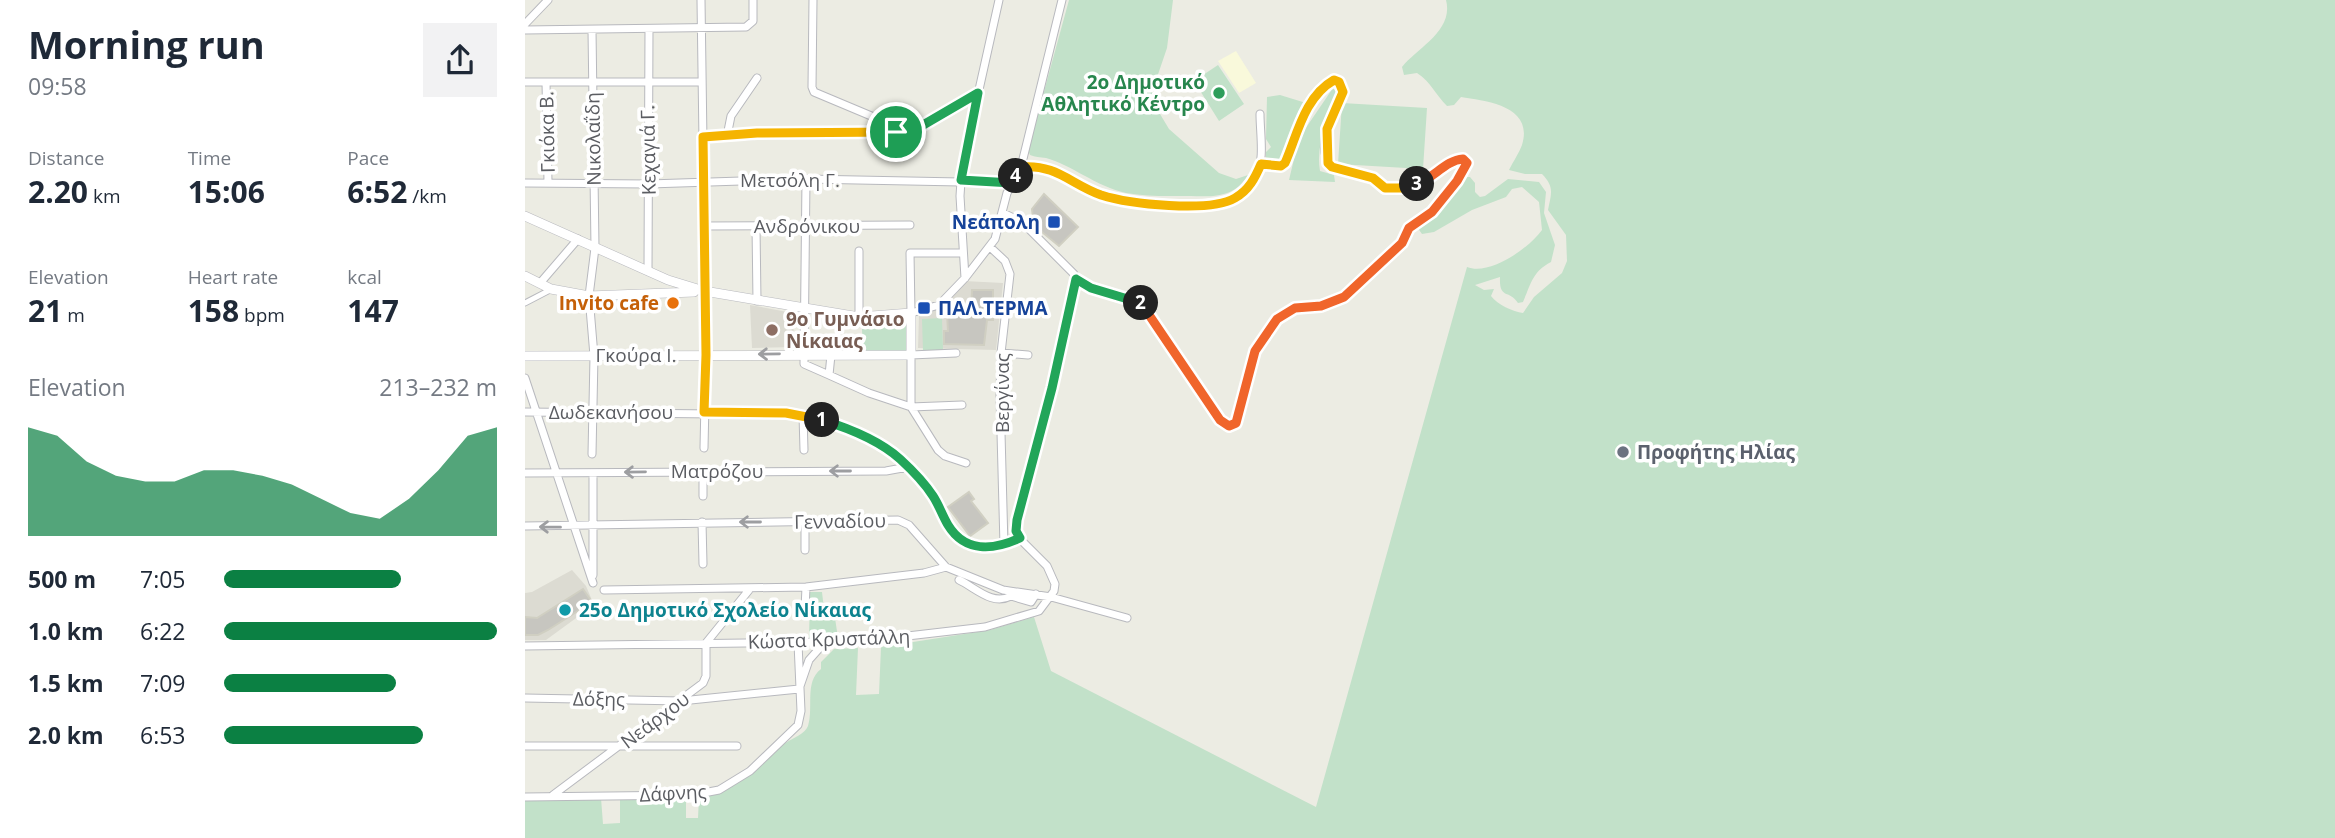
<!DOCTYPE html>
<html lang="en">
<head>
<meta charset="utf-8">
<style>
  :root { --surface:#fff; --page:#f2f2f3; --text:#1f2937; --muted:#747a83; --accent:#0b8043 }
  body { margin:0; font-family:"Open Sans",sans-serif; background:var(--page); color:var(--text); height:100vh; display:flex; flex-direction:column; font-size:26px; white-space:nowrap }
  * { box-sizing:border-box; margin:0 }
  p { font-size:23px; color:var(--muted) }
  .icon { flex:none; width:38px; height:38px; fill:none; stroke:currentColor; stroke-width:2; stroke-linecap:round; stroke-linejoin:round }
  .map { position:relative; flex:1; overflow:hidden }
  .details { display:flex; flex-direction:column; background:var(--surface); width:525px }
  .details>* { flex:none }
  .pin { position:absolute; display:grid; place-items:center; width:60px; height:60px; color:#fff; margin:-30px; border:4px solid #fff; border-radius:50%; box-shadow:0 2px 7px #0007 }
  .km { position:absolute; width:35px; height:35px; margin:-18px; border-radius:50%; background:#222; color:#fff; font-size:19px; line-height:35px; text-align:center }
  .round { display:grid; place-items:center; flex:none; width:74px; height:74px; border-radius:0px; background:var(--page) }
  .head { display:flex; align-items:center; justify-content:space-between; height:119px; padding:0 28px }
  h1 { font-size:38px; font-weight:700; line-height:52px }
  .metrics { display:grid; grid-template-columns:repeat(3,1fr); gap:10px; height:119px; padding:7px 28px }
  .metrics div { display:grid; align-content:center }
  .metrics b { font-size:30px; font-weight:700 }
  .metrics small { font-size:19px; font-weight:400 }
  .metrics p { font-size:19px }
  .chart { height:196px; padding:14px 28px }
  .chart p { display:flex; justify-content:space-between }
  .chart svg { width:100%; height:126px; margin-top:7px; fill:var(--accent); opacity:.7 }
  ul { padding:0 28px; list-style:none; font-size:23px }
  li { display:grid; grid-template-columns:112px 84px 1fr; align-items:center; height:52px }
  li i { height:18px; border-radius:9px; background:var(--accent) }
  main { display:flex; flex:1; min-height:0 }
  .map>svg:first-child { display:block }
</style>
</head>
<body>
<main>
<section class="details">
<div class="head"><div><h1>Morning run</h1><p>09:58</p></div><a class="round"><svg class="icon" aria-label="share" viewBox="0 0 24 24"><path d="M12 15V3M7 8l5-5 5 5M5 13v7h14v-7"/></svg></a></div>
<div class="metrics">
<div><p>Distance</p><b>2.20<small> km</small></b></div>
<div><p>Time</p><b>15:06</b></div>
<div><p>Pace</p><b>6:52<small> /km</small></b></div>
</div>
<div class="metrics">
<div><p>Elevation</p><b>21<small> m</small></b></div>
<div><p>Heart rate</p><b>158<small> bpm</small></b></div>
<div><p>kcal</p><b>147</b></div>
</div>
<div class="chart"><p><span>Elevation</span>213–232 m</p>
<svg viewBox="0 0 160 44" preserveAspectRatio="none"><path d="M0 44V6L10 9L20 18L30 23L40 25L50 25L60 21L70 21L80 23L90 26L100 31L110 36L120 38L130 31L140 21L150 9L160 6V44z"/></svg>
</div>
<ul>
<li><b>500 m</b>7:05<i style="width:65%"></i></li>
<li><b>1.0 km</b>6:22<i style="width:100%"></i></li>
<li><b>1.5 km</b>7:09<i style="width:63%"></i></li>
<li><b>2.0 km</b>6:53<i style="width:73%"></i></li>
</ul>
</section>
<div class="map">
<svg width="1810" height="838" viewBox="0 0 1810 838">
  <rect width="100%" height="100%" fill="#ecece3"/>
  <path fill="#f9f9db" d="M 711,51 L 731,83 L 714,93 L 693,61 Z"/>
  <path fill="#dcdbd2" d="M 439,281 L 478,283 L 471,350 L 393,348 L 394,315 L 416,307 Z
    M 225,305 L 268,313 L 269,347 L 227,348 Z
    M 47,570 L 61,586 L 69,605 L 21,640 L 0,640 L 0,593 L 7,592 Z"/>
  <path fill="#c2e1c9" d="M 544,0 L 648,0 L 642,48 L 627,92 L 632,109 L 644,129 L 694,173 L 711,179 L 723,175 C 710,197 690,197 666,196 C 644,196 623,197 601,193 C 570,186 547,165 521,158 C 515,157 510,157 505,155 L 503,150 Z
    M 921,0 L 1810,0 L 1810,838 L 0,838 L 0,801 L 76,798 L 78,824 L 95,823 L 95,799 L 161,798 L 161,818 L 173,818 L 174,797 C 181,796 188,795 195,791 C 218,776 238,757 262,742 C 268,738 280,734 283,726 C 289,707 279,682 296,669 L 296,662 L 309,649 L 333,648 L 331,695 L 354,694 L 356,647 L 465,630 L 509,617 L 526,671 L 791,807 L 942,267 C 965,276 1004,248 1017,230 L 1014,202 L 997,187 L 987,189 L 981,197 L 947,210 L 909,232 L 897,234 L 892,227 L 935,177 L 945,177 L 950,183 L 950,192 L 955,197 L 960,196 L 983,179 L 1014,182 L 1021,192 L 1019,213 L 1030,245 L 1026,262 C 1007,272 1006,284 998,302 L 993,303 C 984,289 974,300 975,277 L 950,285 L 959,290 L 969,289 L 966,296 C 972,304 988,312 998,313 L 1009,297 L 1037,273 L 1042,261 L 1041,235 L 1023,210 C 1026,194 1030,187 1017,174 L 1000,174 L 984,170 C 988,162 994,153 997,145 C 1009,106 962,101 936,97 L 929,105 L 922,106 C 910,94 906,82 892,73 L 879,75 L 877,67 C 892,48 929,31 921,0 Z
    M 693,65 L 719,104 L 694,121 L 669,81 Z
    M 808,88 L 813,93 C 805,119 790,142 795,171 L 809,175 L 810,182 L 764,180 L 774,138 Z
    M 755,95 L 781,103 L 758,162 L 741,160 L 741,152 L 746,147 L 741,139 L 742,97 Z
    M 817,103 L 902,108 L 898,169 L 813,164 Z
    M 417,318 L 418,350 L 398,351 L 397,319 Z
    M 386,321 L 384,351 L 338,352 L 337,329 L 342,322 Z
    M 285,592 L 297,592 L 300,618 L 310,618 L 313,638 L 284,640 Z"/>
  <path fill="#c7c6c0" stroke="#d0cfc2" stroke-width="2" d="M 519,194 L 553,227 L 534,246 L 512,228 L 508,218 L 507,209 Z
    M 447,290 L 468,290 L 468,320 L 462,320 L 459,345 L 419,344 L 419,331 L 423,331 L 422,313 L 446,313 Z
    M 444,492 L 449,499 L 446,501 L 463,523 L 445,536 L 423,507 Z
    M 58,589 L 67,602 L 23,630 L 13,635 L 0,635 L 0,617 L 12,618 Z"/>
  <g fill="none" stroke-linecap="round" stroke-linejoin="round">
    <g stroke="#b8b9be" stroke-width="7">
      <path id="pedestrian" d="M 0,303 L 25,290"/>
    </g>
    <g stroke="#b8b9be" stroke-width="9">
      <path id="minor" d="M 176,0 L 181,355 L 179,448
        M 288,0 L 287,87 L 289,92 L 382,131
        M 0,24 L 23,0
        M 0,30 L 221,27 L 228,21 L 228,0
        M 67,30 L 70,248 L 64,296 L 69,356 L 67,454
        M 0,82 L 177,82
        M 21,82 L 23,182
        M 202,136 L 206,116 L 232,78
        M 178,137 L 382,131 L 393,128 L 453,93
        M 496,167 C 532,164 544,184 575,194 C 603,204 682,213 708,200 C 717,195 726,186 731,177 C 740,159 735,134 735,114
        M 281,179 L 279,364 L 304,375
        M 0,183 L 124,184 L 281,179 L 487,183
        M 179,226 L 385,225
        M 231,226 L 232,301
        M 465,247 L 480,261 L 485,274 L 476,353 L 475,395 L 479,546
        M 334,251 L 334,317
        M 438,253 L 385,253 L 386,313 L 414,305 L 440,278 L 470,239 L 482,193 L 496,167 L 537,0
        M 123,271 L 124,29
        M 440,278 L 435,196 L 437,166 L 474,0
        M 551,279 C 572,292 597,292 617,303 L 695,420 L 704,426 L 711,423 L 727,358 L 752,319 L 770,308 L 796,306 L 819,297 L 877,243 L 884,228 L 907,213 L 932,181 L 941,163 L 938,159 C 923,160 918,172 905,179 C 891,186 875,188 860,188 L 848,178 L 807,167 C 787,145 812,114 818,92 L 817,87 L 809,80 C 779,97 773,136 760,163 L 756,166 L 735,164
        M 16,282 L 53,239
        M 431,353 L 386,355 L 386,407 L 413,450 L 420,456 L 441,463
        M 476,353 L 503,355
        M 306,355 L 304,375 L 344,393 L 386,407 L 437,405
        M 0,378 L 68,583
        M 0,412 L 278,415 L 304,422 L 364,450 L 406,493 L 425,529 L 440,541 L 469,548 L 495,539
        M 278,415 L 279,450
        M 0,473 L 361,471 L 383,467
        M 68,473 L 68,575
        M 178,496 L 178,471
        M 280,521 L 280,550
        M 177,522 L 178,564
        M 0,526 L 373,520 L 384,525 L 421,567 L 478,590 L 526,597 L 602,618
        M 434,580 C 451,588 467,606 486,596 L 506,602 L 511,594
        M 79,590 L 281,587 L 399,573 L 421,567
        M 280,609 L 281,587
        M 0,646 L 300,642 L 348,640 L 460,627 L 514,611 L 529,591 L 530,584 L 522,566 L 495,539 L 491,531 L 551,279 L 549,274 L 497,222 L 478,213
        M 0,698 L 156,701 L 274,689 L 284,660 L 300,642
        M 0,746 L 212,746
        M 28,795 L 178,683 L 181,676 L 181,643 L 224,590
        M 0,797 L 168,795 L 194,790 L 225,771 L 273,725 L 276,711 L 273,643"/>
    </g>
    <g stroke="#b8b9be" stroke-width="10">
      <path id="tertiary" d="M 0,216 L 143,280 L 179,291 L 334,317 L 386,313 L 386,355 L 0,356
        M 0,276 L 26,289 L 64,296 L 169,292"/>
    </g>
    <use href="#pedestrian" stroke="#fff" stroke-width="5"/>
    <use href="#minor" stroke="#fff" stroke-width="7"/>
    <use href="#tertiary" stroke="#fff" stroke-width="9"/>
  </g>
  <defs><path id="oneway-shaft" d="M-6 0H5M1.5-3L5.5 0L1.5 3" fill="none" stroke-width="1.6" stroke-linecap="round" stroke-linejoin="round" transform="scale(1.75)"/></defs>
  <g stroke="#9d9ea1">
    <use href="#oneway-shaft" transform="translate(244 354) rotate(179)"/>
    <use href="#oneway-shaft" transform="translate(315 471) rotate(180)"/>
    <use href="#oneway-shaft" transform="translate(110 472) rotate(179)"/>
    <use href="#oneway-shaft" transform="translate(225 522) rotate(180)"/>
    <use href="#oneway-shaft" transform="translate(25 527) rotate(-179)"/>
  </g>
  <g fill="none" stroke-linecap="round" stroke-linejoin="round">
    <g stroke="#fff" stroke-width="14">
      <path id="split-1" d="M 297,420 L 261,413 L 179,412 L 181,355 L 178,137 L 232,133 L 371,132"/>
    </g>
    <g stroke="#fff" stroke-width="14">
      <path id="split-2" d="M 297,420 C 323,428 355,441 375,459 C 387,470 399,482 408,496 C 414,505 417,515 423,525 C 440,553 469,550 495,538 L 491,531 L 492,520 L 527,388 L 551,279 L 566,288 L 616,303"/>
    </g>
    <g stroke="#fff" stroke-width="14">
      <path id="split-3" d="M 616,303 L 695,420 L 704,426 L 711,423 L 730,351 L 752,319 L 770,308 L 796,306 L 819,297 L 877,243 L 884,228 L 907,212 L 932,181 L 942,163 L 938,159 C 921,160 909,178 892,184"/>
    </g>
    <g stroke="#fff" stroke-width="14">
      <path id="split-4" d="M 491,176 L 496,167 C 532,164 545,184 576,195 C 604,204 685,213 710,198 C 724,190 730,178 736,164 L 756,166 L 760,163 C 772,136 779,97 809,80 L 814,82 L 818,92 L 802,129 L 803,163 L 807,167 L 848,178 L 860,188 L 878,188 L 892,184"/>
    </g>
    <g stroke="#fff" stroke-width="14">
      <path id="split-5" d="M 371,132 L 393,128 L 453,93 L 436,180 L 487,183 L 491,176"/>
    </g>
    <use href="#split-1" stroke="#f5b400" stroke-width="9"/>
    <use href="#split-2" stroke="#22a559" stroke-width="9"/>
    <use href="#split-3" stroke="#f0652b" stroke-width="9"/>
    <use href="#split-4" stroke="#f5b400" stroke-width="9"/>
    <use href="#split-5" stroke="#22a559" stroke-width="9"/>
  </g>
  <circle fill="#2e9e5b" stroke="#fff" stroke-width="2.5" cx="694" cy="93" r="7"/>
  <g fill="#1a4fb4" stroke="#fff" stroke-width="2.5">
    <rect x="522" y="215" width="14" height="14" rx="3.5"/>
    <rect x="392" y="301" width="14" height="14" rx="3.5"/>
  </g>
  <circle fill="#e8710a" stroke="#fff" stroke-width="2.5" cx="148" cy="303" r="7"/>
  <circle fill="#8d6e63" stroke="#fff" stroke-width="2.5" cx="247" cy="330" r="7"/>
  <circle fill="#6b7280" stroke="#fff" stroke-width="2.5" cx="1098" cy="452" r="7"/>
  <circle fill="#0f9aa8" stroke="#fff" stroke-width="2.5" cx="40" cy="610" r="7"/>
  <g text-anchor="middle" stroke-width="7" stroke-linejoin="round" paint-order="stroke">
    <g font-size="19" font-weight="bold" fill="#27864d" stroke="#fff" text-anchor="end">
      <text x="680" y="89">2o Δημοτικό<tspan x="680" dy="22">Αθλητικό Κέντρο</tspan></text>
    </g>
    <g font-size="19" fill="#5b5d62" stroke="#fff">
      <text transform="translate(22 132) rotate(-91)" y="7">Γκιόκα Β.</text>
      <text transform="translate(68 139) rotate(-91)" y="7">Νικολαΐδη</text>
      <text transform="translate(123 150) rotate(-91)" y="7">Κεχαγιά Γ.</text>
      <text x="265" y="187">Μετσόλη Γ.</text>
      <text x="282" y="233">Ανδρόνικου</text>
      <text x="111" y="362">Γκούρα Ι.</text>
      <text transform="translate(477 393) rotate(-90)" y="7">Βεργίνας</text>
      <text x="86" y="419">Δωδεκανήσου</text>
      <text x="192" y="478">Ματρόζου</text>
      <text transform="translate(315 521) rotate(-1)" y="7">Γενναδίου</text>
      <text transform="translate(304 639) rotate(-2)" y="7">Κώστα Κρυστάλλη</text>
      <text transform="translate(74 699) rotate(1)" y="7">Δόξης</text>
      <text transform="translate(130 720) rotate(-37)" y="7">Νεάρχου</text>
      <text transform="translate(148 793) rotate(-3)" y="7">Δάφνης</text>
    </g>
    <g font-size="19" font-weight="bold" fill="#164399" stroke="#fff" text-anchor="end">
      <text x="515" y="229">Νεάπολη</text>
      <text x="413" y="315" text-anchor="start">ΠΑΛ.ΤΕΡΜΑ</text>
    </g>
    <g font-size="19" font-weight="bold" fill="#c56008" stroke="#fff" text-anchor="end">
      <text x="134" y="310">Invito cafe</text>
    </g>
    <g font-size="19" font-weight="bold" fill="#785e54" stroke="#fff" text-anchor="start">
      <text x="261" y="326">9ο Γυμνάσιο<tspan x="261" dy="22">Νίκαιας</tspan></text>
    </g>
    <g font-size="19" font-weight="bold" fill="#5b616d" stroke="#fff" text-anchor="start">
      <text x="1112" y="459">Προφήτης Ηλίας</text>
    </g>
    <g font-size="19" font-weight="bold" fill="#0d838f" stroke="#fff" text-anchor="start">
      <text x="54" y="617">25o Δημοτικό Σχολείο Νίκαιας</text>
    </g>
  </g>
</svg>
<div class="pin" style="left:371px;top:132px;background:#1e9e55"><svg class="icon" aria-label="arrive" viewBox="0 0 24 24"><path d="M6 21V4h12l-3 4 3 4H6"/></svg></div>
<b class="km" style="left:297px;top:420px">1</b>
<b class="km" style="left:616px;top:303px">2</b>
<b class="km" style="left:892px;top:184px">3</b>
<b class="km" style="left:491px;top:176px">4</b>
</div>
</main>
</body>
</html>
